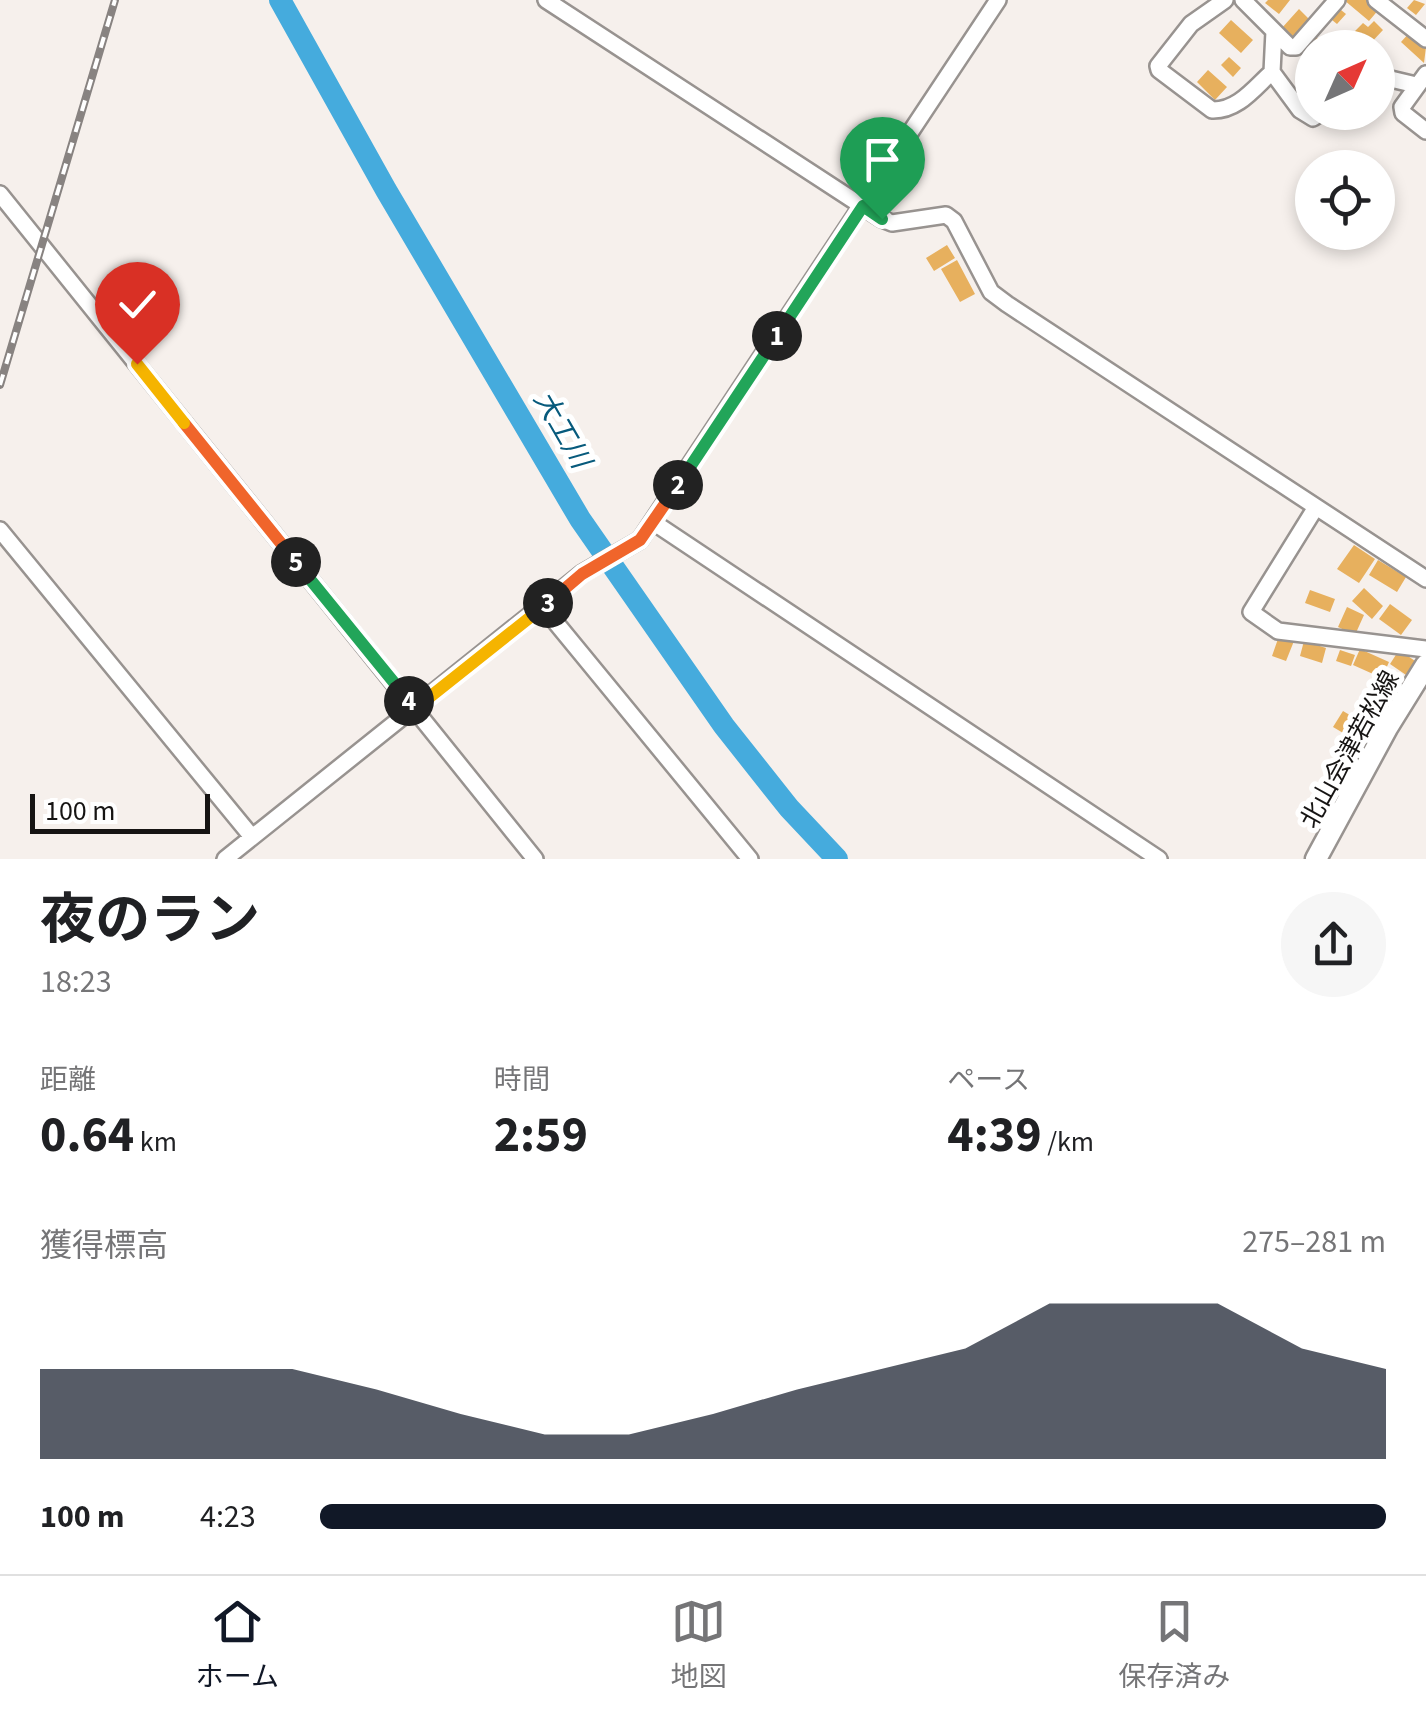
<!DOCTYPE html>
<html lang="ja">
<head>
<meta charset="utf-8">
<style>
  :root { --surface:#fff; --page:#f6f6f6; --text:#202124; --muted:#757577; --line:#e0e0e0; --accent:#111827 }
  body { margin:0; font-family:"Source Sans 3","Noto Sans JP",sans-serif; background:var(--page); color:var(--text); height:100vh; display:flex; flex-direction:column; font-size:38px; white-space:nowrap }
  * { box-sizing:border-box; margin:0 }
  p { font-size:32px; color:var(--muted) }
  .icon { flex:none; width:55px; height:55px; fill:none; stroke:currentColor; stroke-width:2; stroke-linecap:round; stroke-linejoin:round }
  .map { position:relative; height:859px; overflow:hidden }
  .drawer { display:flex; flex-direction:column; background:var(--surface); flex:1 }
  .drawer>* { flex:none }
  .needle { width:65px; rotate:45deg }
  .tools { position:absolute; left:1295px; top:30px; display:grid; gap:20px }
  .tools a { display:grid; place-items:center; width:100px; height:100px; border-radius:50%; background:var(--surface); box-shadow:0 5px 15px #0003; font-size:50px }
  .scale { position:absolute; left:30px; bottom:25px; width:180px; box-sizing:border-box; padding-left:10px; border:5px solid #161413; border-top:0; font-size:28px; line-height:35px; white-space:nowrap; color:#161413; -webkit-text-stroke:8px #fff; paint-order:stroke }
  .pin { position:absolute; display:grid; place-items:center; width:85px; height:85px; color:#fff; margin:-102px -42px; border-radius:50% 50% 50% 0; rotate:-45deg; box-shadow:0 0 10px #0007 }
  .pin .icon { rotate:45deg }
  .km { position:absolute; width:50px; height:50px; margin:-25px; border-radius:50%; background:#222; color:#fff; font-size:28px; line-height:50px; text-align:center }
  .round { display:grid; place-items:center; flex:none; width:105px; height:105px; border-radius:52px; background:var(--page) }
  .summary { display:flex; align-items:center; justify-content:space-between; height:170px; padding:0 40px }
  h1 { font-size:55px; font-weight:700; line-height:75px }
  .stats { display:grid; grid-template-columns:repeat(3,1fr); gap:15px; height:170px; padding:10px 40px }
  .stats div { display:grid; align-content:center }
  .stats b { font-size:50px; font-weight:700 }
  .stats small { font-size:28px; font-weight:400 }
  .stats p { font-size:28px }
  .chart { height:280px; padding:20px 40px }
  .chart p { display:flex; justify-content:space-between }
  .chart svg { width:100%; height:180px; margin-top:10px; fill:var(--accent); opacity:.7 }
  ul { padding:0 40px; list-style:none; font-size:32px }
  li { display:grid; grid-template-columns:160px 120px 1fr; align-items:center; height:75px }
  li i { height:25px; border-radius:12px; background:var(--accent) }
  .tabs { display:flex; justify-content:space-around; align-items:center; height:140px; border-top:2px solid var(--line); background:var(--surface); font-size:28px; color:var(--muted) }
  .tabs a { display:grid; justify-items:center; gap:5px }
  .tabs .active { color:var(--accent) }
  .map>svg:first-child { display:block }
</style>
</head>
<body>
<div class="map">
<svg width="1426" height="859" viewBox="0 0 1426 859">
  <rect width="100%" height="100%" fill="#f6f0ec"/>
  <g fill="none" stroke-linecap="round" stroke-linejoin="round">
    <path stroke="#45abdd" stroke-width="22" d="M 280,0 L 386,190 L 580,519 L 724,726 L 789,808 L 837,859"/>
  </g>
  <path fill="#e7b05e" d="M 1268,0 L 1290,0 L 1279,14 L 1265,3 Z
    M 1344,0 L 1370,0 L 1380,8 L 1369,21 Z
    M 1414,0 L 1425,4 L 1416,15 L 1407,8 Z
    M 1336,6 L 1346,14 L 1337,24 L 1327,16 Z
    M 1299,9 L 1313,23 L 1294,42 L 1281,29 Z
    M 1231,20 L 1253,40 L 1241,53 L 1219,33 Z
    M 1374,21 L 1383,30 L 1368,46 L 1354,32 L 1363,23 L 1368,27 Z
    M 1410,32 L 1426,47 L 1424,63 L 1401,42 Z
    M 1312,33 L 1328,48 L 1312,48 L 1312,60 L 1299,48 Z
    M 1229,57 L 1241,68 L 1233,77 L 1221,65 Z
    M 1208,70 L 1227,87 L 1215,100 L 1197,82 Z
    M 947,245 L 955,258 L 934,271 L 926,258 Z
    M 957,260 L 975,294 L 960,302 L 941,269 Z
    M 1354,545 L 1375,559 L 1359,583 L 1337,569 Z
    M 1378,560 L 1406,577 L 1397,592 L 1369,575 Z
    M 1364,588 L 1383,606 L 1372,619 L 1352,601 Z
    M 1310,590 L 1335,599 L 1330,612 L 1305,603 Z
    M 1390,604 L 1412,620 L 1401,635 L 1379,619 Z
    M 1347,607 L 1364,615 L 1355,635 L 1338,627 Z
    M 1279,636 L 1294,641 L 1286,661 L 1272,656 Z
    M 1304,641 L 1326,648 L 1322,663 L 1300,656 Z
    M 1360,649 L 1389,662 L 1382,678 L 1353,665 Z
    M 1340,650 L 1355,655 L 1351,666 L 1336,661 Z
    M 1399,650 L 1418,663 L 1409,677 L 1390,664 Z
    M 1343,711 L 1370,727 L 1360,743 L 1333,727 Z"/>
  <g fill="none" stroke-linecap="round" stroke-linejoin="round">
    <g stroke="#989390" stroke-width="20">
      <path id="minor" d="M 546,0 L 882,219 L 892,223 L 946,215 L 954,221 L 991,292 L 1007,304 L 1426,579
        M 1225,0 L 1191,24 L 1158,66 L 1159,70 L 1212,110 C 1238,111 1255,87 1272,72 L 1300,110 L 1313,118 L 1322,112
        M 1243,0 L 1290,47 L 1296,47 L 1337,0
        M 1376,0 L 1426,39
        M 1272,72 L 1274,31
        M 1426,74 L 1402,107 L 1403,113 L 1426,131
        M 1378,76 L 1416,85
        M 0,194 L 535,859
        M 1316,507 L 1251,612 L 1278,631 L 1426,649
        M 653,522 L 1159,859
        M 0,530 L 252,837
        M 543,607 L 750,859
        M 225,859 L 581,574 L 640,540 L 998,0"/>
    </g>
    <g stroke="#989390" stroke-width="25">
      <path id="major" d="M 1316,859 L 1387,728 L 1426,665"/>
    </g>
    <use href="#minor" stroke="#fff" stroke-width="15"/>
    <use href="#major" stroke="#fff" stroke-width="20"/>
    <g stroke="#888381" stroke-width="8">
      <path id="rail" d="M 0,385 L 115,0"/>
    </g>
    <use href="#rail" stroke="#fff" stroke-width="4" stroke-dasharray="11" stroke-linecap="butt"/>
  </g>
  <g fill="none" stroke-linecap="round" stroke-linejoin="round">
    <g stroke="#fff" stroke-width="20">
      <path id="split-1" d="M 777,336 L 863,206 L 882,219"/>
    </g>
    <g stroke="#fff" stroke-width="20">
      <path id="split-2" d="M 678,485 L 777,336"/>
    </g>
    <g stroke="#fff" stroke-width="20">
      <path id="split-3" d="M 548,603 L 582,574 L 640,540 L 678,485"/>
    </g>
    <g stroke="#fff" stroke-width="20">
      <path id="split-4" d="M 409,701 L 416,708 L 548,603"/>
    </g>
    <g stroke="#fff" stroke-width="20">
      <path id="split-5" d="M 296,562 L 409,701"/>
    </g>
    <g stroke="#fff" stroke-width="20">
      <path id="split-6" d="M 184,423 L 296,562"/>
    </g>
    <g stroke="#fff" stroke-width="20">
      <path id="split-7" d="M 137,364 L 184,423"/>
    </g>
    <use href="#split-1" stroke="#22a559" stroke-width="12"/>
    <use href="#split-2" stroke="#22a559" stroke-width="12"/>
    <use href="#split-3" stroke="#f0652b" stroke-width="12"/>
    <use href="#split-4" stroke="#f5b400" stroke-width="12"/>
    <use href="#split-5" stroke="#22a559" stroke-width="12"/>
    <use href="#split-6" stroke="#f0652b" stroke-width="12"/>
    <use href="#split-7" stroke="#f5b400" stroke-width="12"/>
  </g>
  <g text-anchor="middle" stroke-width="10" stroke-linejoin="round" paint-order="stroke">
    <g font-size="25" fill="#161413" stroke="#fff">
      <text transform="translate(1349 749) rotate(-61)" y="9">北山会津若松線</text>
    </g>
    <g font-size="28" font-style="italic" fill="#075a7c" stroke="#fff">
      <text transform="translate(563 429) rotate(60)" y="10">大工川</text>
    </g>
  </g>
</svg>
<div class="tools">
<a><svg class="needle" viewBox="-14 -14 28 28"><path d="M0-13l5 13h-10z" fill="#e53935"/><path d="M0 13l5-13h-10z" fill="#757577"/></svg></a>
<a><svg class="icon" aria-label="locate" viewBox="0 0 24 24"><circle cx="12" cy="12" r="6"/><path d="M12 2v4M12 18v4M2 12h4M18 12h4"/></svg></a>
</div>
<div class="scale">100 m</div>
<div class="pin" style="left:882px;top:219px;background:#1e9e55"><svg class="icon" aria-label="arrive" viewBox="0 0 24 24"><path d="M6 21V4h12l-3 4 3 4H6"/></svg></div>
<div class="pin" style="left:137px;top:364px;background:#d93025"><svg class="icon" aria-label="check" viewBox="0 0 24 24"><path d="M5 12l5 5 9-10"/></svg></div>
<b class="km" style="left:777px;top:336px">1</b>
<b class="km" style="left:678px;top:485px">2</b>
<b class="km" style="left:548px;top:603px">3</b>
<b class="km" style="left:409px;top:701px">4</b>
<b class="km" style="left:296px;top:562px">5</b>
</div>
<section class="drawer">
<div class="summary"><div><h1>夜のラン</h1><p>18:23</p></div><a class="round"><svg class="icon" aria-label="share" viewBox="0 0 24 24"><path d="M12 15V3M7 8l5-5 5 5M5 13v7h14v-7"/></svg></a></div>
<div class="stats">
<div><p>距離</p><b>0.64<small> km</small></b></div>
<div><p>時間</p><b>2:59</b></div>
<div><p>ペース</p><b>4:39<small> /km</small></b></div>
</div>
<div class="chart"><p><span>獲得標高</span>275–281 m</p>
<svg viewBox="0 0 160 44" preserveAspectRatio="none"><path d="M0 44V22L10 22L20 22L30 22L40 27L50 33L60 38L70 38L80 33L90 27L100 22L110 17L120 6L130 6L140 6L150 17L160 22V44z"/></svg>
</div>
<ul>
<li><b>100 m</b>4:23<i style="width:100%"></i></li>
</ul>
</section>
<nav class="tabs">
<a class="active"><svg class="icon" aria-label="home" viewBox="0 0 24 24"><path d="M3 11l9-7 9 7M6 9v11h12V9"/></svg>ホーム</a>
<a><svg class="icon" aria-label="map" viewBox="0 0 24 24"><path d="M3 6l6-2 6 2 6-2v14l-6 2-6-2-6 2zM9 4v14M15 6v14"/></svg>地図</a>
<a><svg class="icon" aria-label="saved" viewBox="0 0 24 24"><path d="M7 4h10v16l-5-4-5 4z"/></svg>保存済み</a>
</nav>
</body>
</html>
